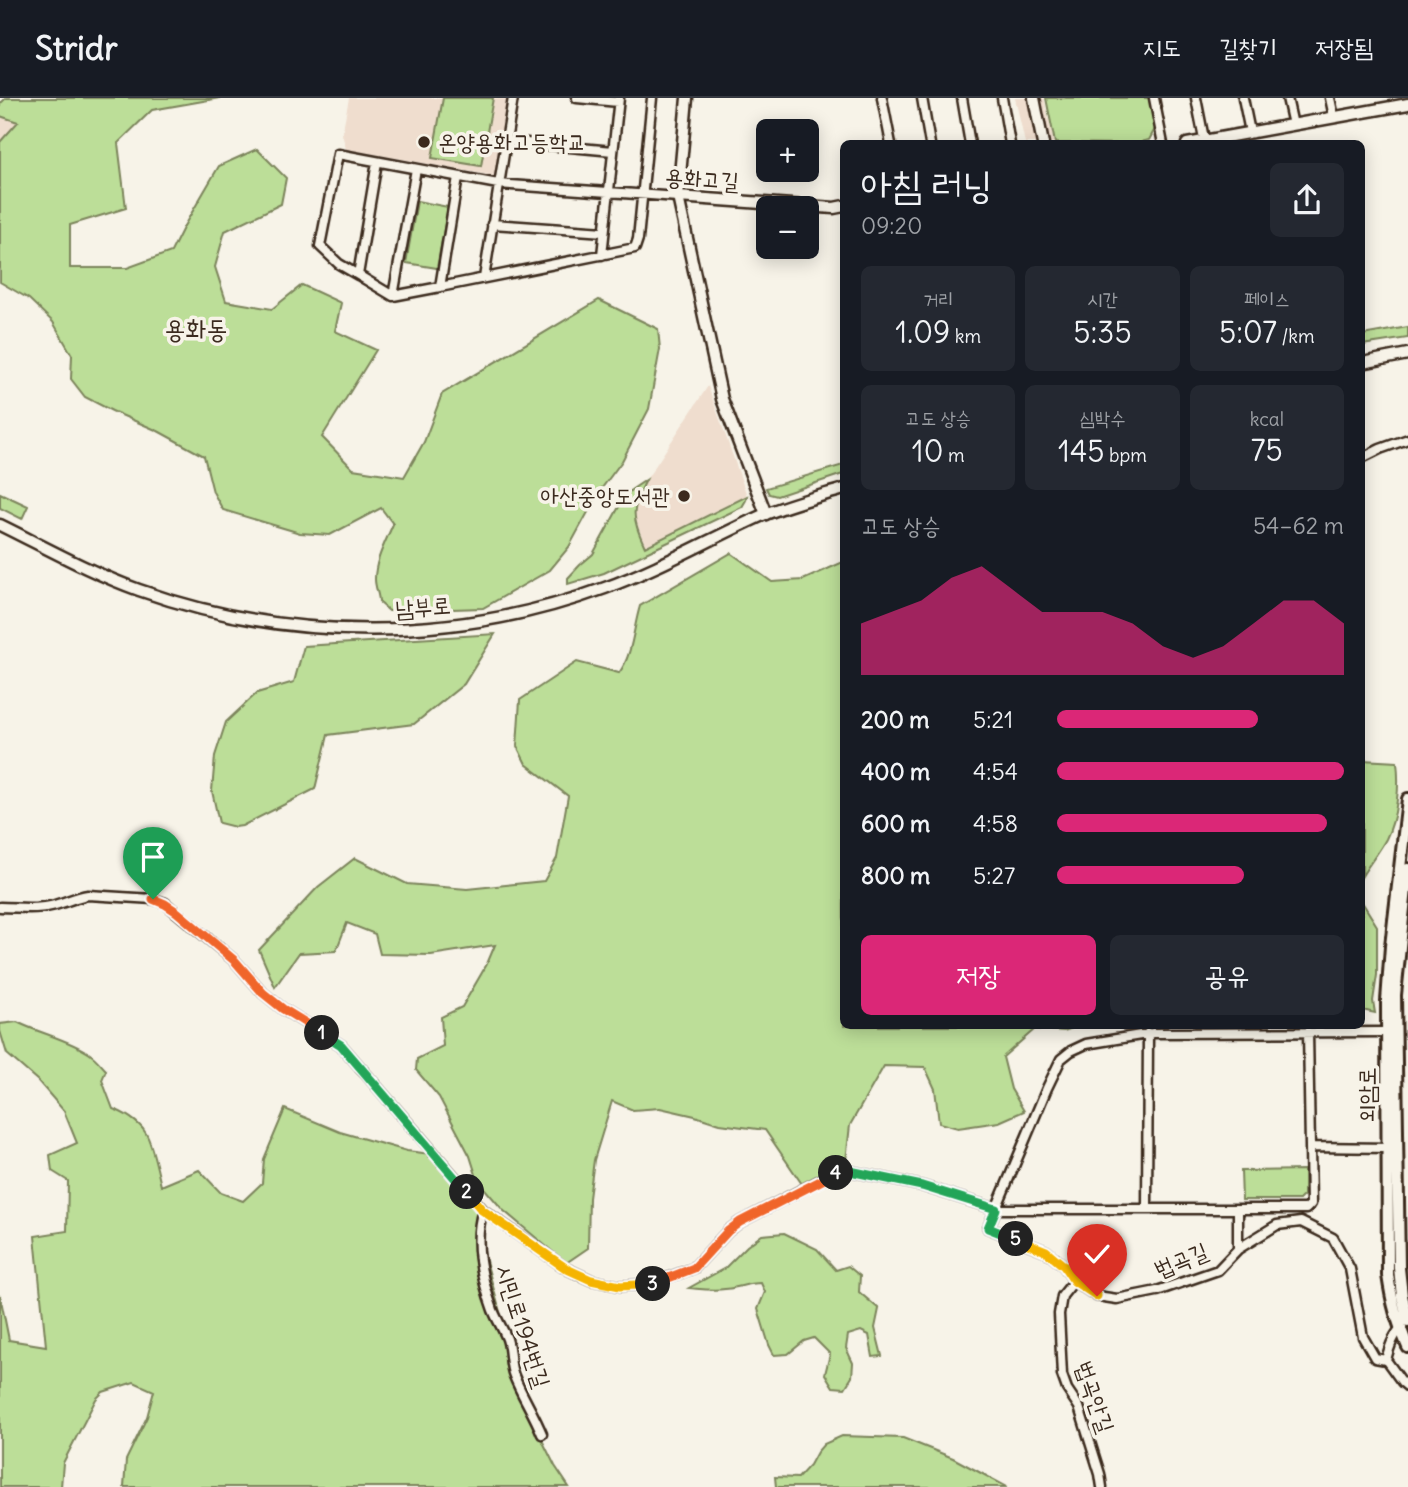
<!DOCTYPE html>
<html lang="ko">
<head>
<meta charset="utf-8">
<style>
  :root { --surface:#171b24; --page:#242831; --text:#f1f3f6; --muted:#9ea1a6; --line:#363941; --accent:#db2777 }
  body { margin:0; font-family:Delius,"Poor Story",sans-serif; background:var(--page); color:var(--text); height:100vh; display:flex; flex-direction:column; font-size:26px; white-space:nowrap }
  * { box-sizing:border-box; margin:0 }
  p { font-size:23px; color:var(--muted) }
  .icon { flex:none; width:38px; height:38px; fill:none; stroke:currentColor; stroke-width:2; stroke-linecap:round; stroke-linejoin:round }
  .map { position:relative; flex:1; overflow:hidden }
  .drawer { position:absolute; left:840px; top:42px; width:525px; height:889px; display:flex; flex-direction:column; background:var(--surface); border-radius:10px; box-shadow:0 4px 18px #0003 }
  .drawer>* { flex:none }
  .tools { position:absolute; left:756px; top:21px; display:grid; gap:14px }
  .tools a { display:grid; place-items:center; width:63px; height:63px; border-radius:10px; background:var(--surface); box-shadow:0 4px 18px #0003; font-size:35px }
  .pin { position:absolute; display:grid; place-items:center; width:60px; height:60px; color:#fff; margin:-72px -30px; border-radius:50% 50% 50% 0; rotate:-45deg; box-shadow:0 0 7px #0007 }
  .pin .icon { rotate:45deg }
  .km { position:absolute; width:35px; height:35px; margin:-18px; border-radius:50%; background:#222; color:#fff; font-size:19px; line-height:35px; text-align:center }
  .round { display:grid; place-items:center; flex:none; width:74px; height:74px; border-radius:10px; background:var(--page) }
  .summary { display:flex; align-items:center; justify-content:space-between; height:119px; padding:0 21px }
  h1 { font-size:38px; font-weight:600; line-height:52px }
  .figures { display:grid; grid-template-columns:repeat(3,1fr); gap:10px; height:119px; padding:7px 21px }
  .figures div { display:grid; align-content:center; border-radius:10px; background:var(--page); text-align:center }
  .figures b { font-size:30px; font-weight:600 }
  .figures small { font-size:19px; font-weight:400 }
  .figures p { font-size:19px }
  .chart { height:196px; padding:14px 21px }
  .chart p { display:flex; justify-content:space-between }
  .chart svg { width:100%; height:126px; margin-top:7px; fill:var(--accent); opacity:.7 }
  .primary-button { display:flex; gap:14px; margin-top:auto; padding:14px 21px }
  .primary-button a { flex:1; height:80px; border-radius:10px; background:var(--accent); color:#fff; font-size:28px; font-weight:600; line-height:80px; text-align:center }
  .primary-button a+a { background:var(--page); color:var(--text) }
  ul { padding:0 21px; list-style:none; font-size:23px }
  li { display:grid; grid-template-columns:112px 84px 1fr; align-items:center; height:52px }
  li i { height:18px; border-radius:9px; background:var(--accent) }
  header { display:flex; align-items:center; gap:42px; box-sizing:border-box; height:98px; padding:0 35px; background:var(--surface); border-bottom:2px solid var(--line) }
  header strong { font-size:33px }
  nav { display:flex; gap:38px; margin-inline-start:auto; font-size:24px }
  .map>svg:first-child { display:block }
</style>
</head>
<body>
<header>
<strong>Stridr</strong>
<nav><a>지도</a><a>길찾기</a><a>저장됨</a></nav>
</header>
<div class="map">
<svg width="1408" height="1389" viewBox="0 0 1408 1389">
  <rect width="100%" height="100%" fill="#f7f3e8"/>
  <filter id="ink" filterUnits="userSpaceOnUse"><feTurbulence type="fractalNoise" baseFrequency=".0143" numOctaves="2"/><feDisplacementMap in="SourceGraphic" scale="14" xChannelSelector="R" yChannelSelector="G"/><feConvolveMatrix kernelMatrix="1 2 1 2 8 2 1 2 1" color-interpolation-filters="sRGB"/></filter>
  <g filter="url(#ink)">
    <path fill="#efddce" d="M 349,0 L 510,0 L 499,76 L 494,78 L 346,51 L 342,36 Z
      M 1015,0 L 1044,0 L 1054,45 L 1025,45 Z
      M 0,18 L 19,24 L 0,44 Z
      M 708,288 L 747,398 L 645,449 L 633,414 L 636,400 L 646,382 Z"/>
    <path fill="#bcde98" stroke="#7c845b" stroke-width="2" d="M 6,0 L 220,0 L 152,12 L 118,45 L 126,110 L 70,127 L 70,170 L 127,170 L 171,154 L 184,128 L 219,68 L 257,51 L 286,80 L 281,106 L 225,133 L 215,169 L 226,203 L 272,211 L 302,187 L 341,205 L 335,233 L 376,252 L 322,339 L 353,371 L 404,379 L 424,344 L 442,296 L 599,202 L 658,231 L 660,251 L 649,311 L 622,363 L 599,394 L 569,449 L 550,472 L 483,510 L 389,513 L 379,504 C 379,496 375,490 375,481 C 375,462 386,443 393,426 L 381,410 L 330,437 L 300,435 L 223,412 L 213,394 L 204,358 L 158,333 L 112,313 L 85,299 L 71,281 L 72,257 L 53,224 L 29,201 L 0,184 L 0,44 L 18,24 L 0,18 L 0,6 Z
      M 443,0 L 493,0 L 481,68 L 432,60 Z
      M 1046,0 L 1149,0 L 1155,31 L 1149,42 L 1134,46 L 1055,45 Z
      M 417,103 L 448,109 L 437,170 L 406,165 Z
      M 1408,229 L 1408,240 L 1362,247 L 1362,237 Z
      M 843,367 L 843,376 L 777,398 L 769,396 L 766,390 Z
      M 646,382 C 631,412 631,418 645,449 L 747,398 L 746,402 L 742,409 L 604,475 L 568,486 L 568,480 L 580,467 L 593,456 L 625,398 L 631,392 Z
      M 0,395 L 28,408 L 22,421 L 0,410 Z
      M 731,455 L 772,484 L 803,482 L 843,464 L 844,928 L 1078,928 L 1064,933 L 1035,931 L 1003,959 L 1011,991 L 1024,1013 L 999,1024 L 958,1030 L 939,1025 L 935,991 L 925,969 L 884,968 L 850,1027 L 846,1063 L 804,1089 L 765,1032 L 720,1026 L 695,1018 L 660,1010 L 633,1012 L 612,1003 L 594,1062 L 589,1100 L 588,1150 L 566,1165 L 503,1112 L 478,1083 L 470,1058 L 439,999 L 416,972 L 417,961 L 443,948 L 441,919 L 462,909 L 487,866 L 495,847 L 431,857 L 380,856 L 375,836 L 347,825 L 336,853 L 299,855 L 275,889 L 259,852 L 318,789 L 355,760 L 407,786 L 467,791 L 544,783 L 557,760 L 568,698 L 526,666 L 517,648 L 520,602 L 577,564 L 619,575 C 633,556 633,531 640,508 Z
      M 495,536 L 464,586 L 414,626 L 328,637 L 315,691 L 242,728 L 235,729 L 219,725 L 212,693 L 215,658 L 226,624 L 257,595 L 294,584 L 304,548 Z
      M 1362,662 L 1397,664 C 1400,689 1397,719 1386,741 C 1379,754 1369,766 1362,778 Z
      M 1362,804 L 1377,828 L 1377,877 L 1373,903 L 1375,915 L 1362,912 Z
      M 17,924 C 41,936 68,941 90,956 C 96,960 101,967 106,972 L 102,982 L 113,1011 C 123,1014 139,1024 145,1034 C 152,1044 158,1075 161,1088 L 199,1072 L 221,1095 L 243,1103 L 262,1085 L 264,1061 L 285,1011 L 340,1034 L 407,1053 L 431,1056 L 480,1107 L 480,1141 L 514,1265 L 533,1324 L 555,1368 L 569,1389 L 124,1389 L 126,1362 L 147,1319 L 154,1293 L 134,1284 L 103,1294 L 96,1301 L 63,1365 L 61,1389 L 0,1389 L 0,1197 L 9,1242 L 46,1248 L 35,1138 L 67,1133 L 68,1083 L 52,1073 L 50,1057 L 77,1045 L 64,1013 L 38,983 L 7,956 L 0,933 L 0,926 Z
      M 1304,1072 L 1304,1097 L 1299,1102 L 1242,1102 L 1241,1073 Z
      M 784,1135 L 817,1151 L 836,1172 L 848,1168 L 860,1178 L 859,1194 L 879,1211 L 875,1230 L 882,1258 L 873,1259 L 869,1237 L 861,1233 L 848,1237 L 846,1250 L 853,1265 L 852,1279 L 845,1290 L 833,1289 L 825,1276 L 830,1256 L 814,1240 L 804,1243 L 788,1256 L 774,1257 L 769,1247 L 758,1211 L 765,1194 L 761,1185 C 748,1185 737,1190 725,1191 C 713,1193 701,1191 689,1190 L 725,1170 L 747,1148 L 762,1137 Z
      M 842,1338 L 903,1340 L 953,1360 L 1007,1389 L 776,1389 L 775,1379 L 798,1380 L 810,1367 L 817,1354 L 824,1346 Z"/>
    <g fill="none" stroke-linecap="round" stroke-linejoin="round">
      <g stroke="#3b2a1e" stroke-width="13">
        <path id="minor" d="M 577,0 L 618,4
          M 882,0 L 891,46
          M 922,0 L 930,46
          M 962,0 L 970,46
          M 1002,0 L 1010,46
          M 1154,0 L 1163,46
          M 1196,0 L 1205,46
          M 1243,0 L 1250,34
          M 1287,0 L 1293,27
          M 1330,0 L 1334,19
          M 505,43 L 613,53
          M 377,64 L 358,177 L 339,166 L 320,148 L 338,56 L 498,86 L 678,99
          M 492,126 L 604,134
          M 602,157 L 619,0
          M 358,177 L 393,198 L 440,189 L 458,79
          M 484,180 L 513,0
          M 440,189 L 635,150 L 638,141 L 652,0
          M 393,198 L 416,71
          M 1362,360 L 1380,351 L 1408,341
          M 0,809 C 17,809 34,812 51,808 C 64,805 75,799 88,797 L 153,801 L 165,805 L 235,863 L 263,895 L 283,911 L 341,947 L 483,1112 L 567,1171 L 591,1182 L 620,1188 L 651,1186 L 694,1170 L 728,1133 L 740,1124 L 836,1074 L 845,1072 L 922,1088 L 996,1111 L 988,1130 L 1046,1153 L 1064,1168 L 1074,1183 L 1097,1198 L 1117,1201 L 1157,1193 L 1218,1172 L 1238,1151 L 1238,1111
          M 1308,934 L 1310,1049
          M 1388,934 L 1153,935 L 1086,946 L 1071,953 L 1061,961 L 1047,990 L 996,1111 L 1306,1111 L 1311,1106 L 1310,1049 L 1391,1050
          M 1147,1111 L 1148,935
          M 483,1112 C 473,1143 482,1182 493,1212 C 497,1222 503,1231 507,1241 C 511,1253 509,1266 514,1278 C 522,1298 534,1316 542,1336
          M 1238,1151 L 1277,1127 L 1301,1124 L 1333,1140 L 1350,1171 L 1363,1239 L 1375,1260 L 1386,1262 L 1402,1284 L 1408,1289
          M 1074,1183 L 1062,1198 L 1059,1216 L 1062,1277 L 1067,1291 L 1079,1309 L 1100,1376 L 1102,1389
          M 1386,1262 C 1389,1250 1393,1237 1402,1229"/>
      </g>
      <g stroke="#3b2a1e" stroke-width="15">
        <path id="tertiary" d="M 687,0 L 678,99 L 722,301 L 766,416
          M 1034,0 L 1043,46
          M 1187,46 L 1408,6
          M 678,99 L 834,110 L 844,108
          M 1362,265 L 1408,256
          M 0,427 C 45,449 91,475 139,492 C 288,545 456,545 605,490 C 660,470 710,441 763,417 C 789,406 817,399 844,391"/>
      </g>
      <g stroke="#3b2a1e" stroke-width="16">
        <path id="secondary" d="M 1408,701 L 1391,848 L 1387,903 L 1388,1177 C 1392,1205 1397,1223 1408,1249
          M 1408,771 L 1395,897 L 1399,1170 L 1402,1198 L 1408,1223"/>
      </g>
      <use href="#minor" stroke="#f7f3e8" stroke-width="8"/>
      <use href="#tertiary" stroke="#f7f3e8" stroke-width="10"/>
      <use href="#secondary" stroke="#f7f3e8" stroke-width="10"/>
    </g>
  </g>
  <g fill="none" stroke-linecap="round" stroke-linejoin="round" filter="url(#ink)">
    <g stroke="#fff" stroke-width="14">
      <path id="split-1" d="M 153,801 L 165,806 L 177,814 L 235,863 L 263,895 L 283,911 L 322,935"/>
    </g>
    <g stroke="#fff" stroke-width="14">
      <path id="split-2" d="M 322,935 L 341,947 L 467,1094"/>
    </g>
    <g stroke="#fff" stroke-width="14">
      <path id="split-3" d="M 467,1094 L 482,1112 L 567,1171 L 591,1182 L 620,1188 L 653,1186"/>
    </g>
    <g stroke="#fff" stroke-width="14">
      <path id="split-4" d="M 653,1186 L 694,1170 L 728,1133 L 740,1124 L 836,1075"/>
    </g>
    <g stroke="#fff" stroke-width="14">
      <path id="split-5" d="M 836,1075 L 845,1072 L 922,1088 L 996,1111 L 988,1130 L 1016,1141"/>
    </g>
    <g stroke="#fff" stroke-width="14">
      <path id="split-6" d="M 1016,1141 L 1046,1153 L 1064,1168 L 1074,1183 L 1097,1198"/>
    </g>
    <use href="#split-1" stroke="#f0652b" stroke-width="9"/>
    <use href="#split-2" stroke="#22a559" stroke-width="9"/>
    <use href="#split-3" stroke="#f5b400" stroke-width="9"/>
    <use href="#split-4" stroke="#f0652b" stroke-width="9"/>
    <use href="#split-5" stroke="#22a559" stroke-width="9"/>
    <use href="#split-6" stroke="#f5b400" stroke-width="9"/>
  </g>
  <g fill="#3b2a1e" stroke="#f7f3e8" stroke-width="2.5">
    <circle cx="424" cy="44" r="7"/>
    <circle cx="684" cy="398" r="7"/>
  </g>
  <g text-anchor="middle" stroke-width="7" stroke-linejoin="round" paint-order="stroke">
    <g font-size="23" fill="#3b2a1e" stroke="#f7f3e8" text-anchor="start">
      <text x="438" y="52">온양용화고등학교</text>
      <text x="670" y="406" text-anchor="end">아산중앙도서관</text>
    </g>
    <g font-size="23" fill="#3b2a1e" stroke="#f7f3e8">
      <text transform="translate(702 81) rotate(4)" y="8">용화고길</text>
      <text transform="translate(423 509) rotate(-4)" y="8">남부로</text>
      <text transform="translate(1367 997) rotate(-90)" y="8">외암로</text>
      <text transform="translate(1181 1162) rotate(-22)" y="8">법곡길</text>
      <text transform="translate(523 1228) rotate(72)" y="8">시민로194번길</text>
      <text transform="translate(1095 1299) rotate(71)" y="8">법곡안길</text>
    </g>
    <g font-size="26" fill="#3b2a1e" stroke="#f7f3e8">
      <text x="196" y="240">용화동</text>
    </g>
  </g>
</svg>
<div class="tools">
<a>+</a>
<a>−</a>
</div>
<div class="pin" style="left:153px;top:801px;background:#1e9e55"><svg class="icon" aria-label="arrive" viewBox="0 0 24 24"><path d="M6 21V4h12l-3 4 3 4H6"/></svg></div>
<div class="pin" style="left:1097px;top:1198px;background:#d93025"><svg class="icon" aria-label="check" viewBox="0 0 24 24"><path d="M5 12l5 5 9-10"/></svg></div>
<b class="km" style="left:322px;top:935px">1</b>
<b class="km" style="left:467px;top:1094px">2</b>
<b class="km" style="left:653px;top:1186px">3</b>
<b class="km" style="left:836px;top:1075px">4</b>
<b class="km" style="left:1016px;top:1141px">5</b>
<section class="drawer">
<div class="summary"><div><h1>아침 러닝</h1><p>09:20</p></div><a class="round"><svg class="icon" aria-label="share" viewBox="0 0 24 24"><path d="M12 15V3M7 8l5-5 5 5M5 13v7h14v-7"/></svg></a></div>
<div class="figures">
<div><p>거리</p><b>1.09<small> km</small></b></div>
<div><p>시간</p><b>5:35</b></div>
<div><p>페이스</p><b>5:07<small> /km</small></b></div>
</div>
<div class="figures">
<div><p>고도 상승</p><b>10<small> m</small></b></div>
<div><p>심박수</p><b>145<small> bpm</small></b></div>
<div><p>kcal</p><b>75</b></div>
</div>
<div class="chart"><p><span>고도 상승</span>54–62 m</p>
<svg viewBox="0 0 160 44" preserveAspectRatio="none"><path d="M0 44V26L10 22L20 18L30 10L40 6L50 14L60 22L70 22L80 22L90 26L100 34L110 38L120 34L130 26L140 18L150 18L160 26V44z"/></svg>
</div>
<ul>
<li><b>200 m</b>5:21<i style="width:70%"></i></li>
<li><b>400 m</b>4:54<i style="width:100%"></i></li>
<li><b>600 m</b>4:58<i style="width:94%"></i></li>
<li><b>800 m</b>5:27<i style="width:65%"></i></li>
</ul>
<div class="primary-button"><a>저장</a><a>공유</a></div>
</section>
</div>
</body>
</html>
